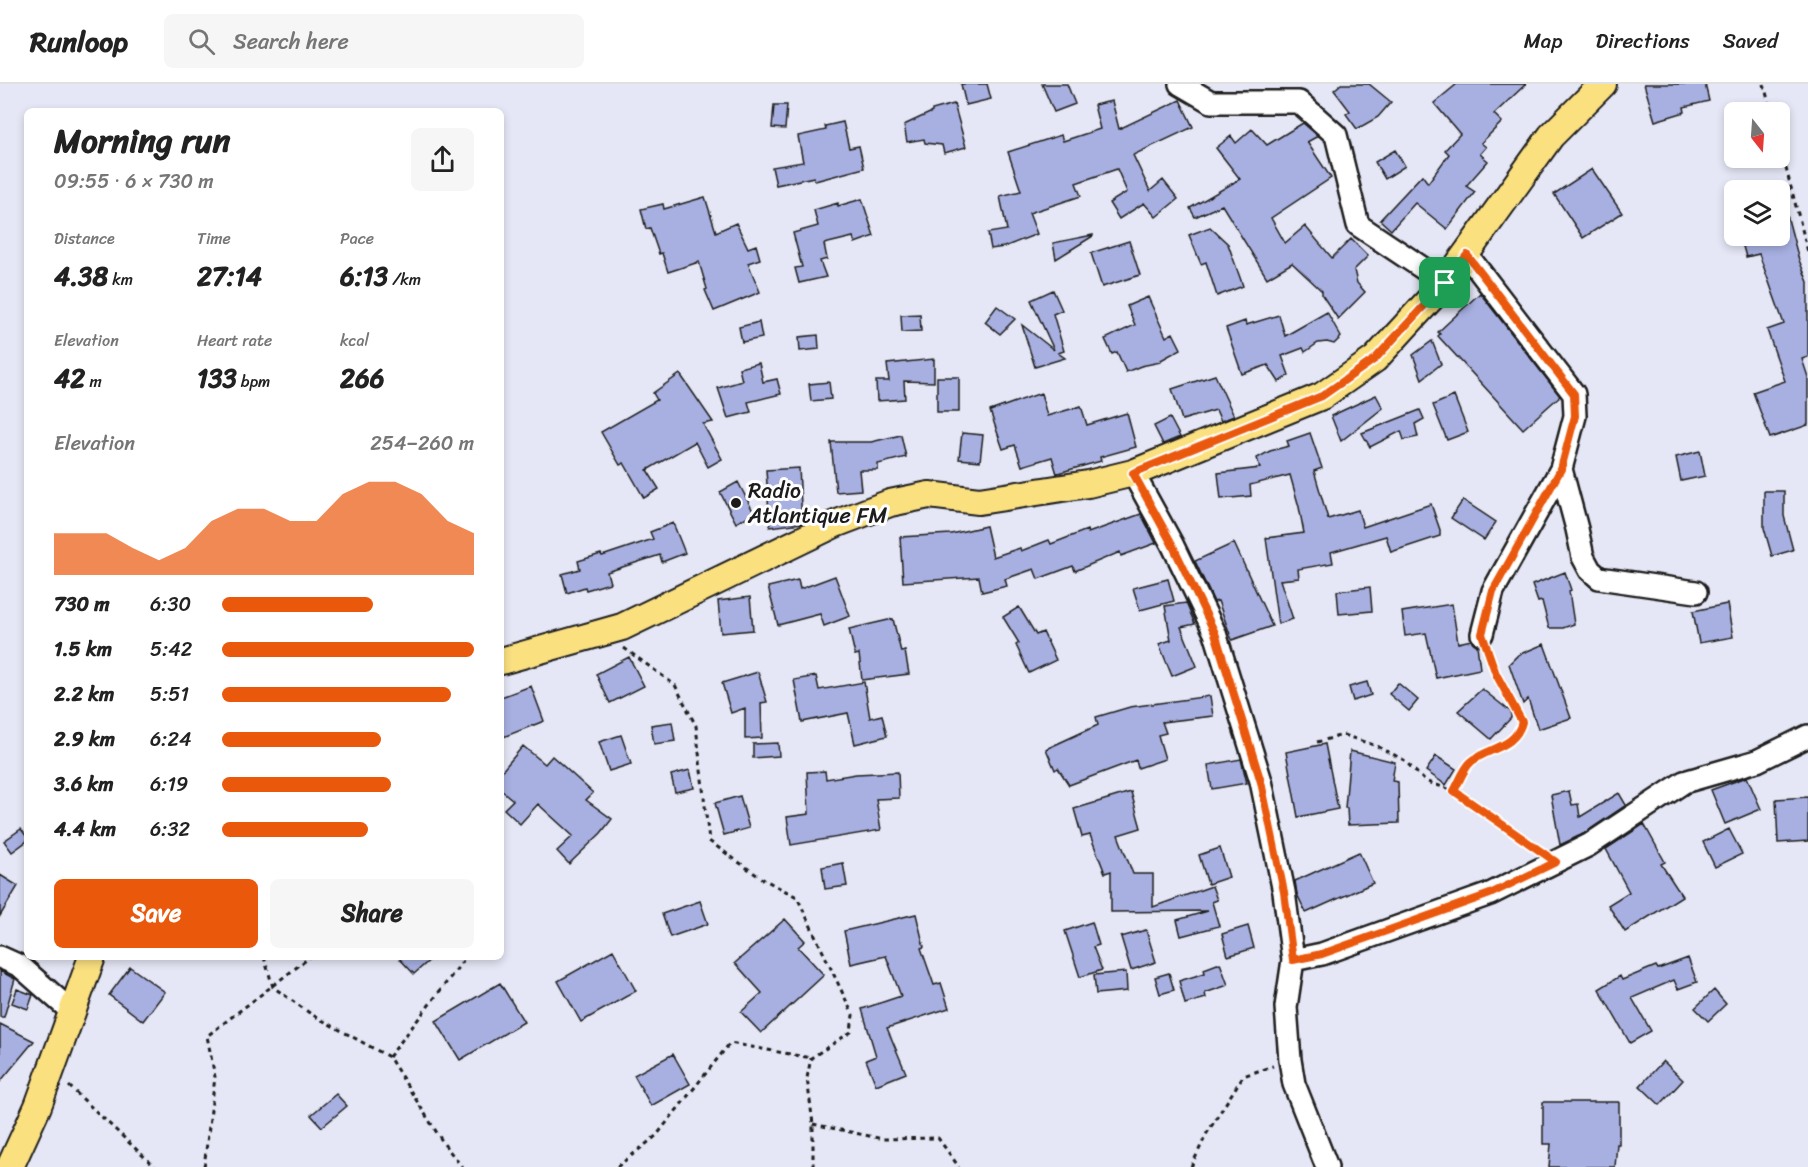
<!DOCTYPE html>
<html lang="en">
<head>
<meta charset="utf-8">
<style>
  :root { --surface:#fff; --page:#f6f6f6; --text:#222; --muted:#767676; --line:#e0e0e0; --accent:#ea580c }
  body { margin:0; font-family:Sriracha,sans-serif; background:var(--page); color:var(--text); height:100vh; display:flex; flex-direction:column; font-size:22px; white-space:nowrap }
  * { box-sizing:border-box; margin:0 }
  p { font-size:20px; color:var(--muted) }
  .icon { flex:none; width:33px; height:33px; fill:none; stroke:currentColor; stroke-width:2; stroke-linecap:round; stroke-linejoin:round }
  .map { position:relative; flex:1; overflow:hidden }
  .drawer { position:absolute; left:24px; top:24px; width:480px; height:852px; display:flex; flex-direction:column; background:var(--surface); border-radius:9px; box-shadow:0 3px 9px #0003 }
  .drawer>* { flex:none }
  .needle { width:39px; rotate:163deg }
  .buttons { position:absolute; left:1724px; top:18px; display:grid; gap:12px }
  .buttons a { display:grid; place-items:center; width:66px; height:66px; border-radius:9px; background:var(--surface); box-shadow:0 3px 9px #0003; font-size:30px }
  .pin { position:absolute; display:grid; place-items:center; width:51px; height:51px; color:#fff; margin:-26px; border-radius:12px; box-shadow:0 3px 9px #0006 }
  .round { display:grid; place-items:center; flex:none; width:63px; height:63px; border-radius:9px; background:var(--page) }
  .overview { display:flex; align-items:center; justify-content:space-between; height:102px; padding:0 30px }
  h1 { font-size:33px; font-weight:700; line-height:45px }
  .stats { display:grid; grid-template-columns:repeat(3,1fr); gap:9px; height:102px; padding:6px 30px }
  .stats div { display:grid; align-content:center }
  .stats b { font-size:26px; font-weight:700 }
  .stats small { font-size:16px; font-weight:400 }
  .stats p { font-size:16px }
  .chart { height:168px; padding:12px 30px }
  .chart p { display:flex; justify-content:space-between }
  .chart svg { width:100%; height:108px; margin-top:6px; fill:var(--accent); opacity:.7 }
  .action { display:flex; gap:12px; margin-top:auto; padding:12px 30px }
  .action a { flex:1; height:69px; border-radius:9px; background:var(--accent); color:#fff; font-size:24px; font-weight:700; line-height:69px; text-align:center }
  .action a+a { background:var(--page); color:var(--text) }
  ul { padding:0 30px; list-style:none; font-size:20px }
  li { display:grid; grid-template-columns:96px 72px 1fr; align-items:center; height:45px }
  li i { height:15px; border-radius:8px; background:var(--accent) }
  header { display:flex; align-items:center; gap:36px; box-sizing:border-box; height:84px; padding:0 30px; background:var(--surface); border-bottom:2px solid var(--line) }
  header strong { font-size:28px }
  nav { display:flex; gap:33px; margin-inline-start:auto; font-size:21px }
  .search { width:420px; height:54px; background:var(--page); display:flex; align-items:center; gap:15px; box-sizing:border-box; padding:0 21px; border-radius:9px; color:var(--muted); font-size:22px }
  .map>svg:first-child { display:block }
</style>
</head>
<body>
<header>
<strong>Runloop</strong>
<div class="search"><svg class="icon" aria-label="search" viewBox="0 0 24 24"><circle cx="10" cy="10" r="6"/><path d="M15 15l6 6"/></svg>Search here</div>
<nav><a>Map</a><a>Directions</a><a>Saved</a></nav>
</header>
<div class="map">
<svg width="1808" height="1083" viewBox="0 0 1808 1083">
  <rect width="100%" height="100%" fill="#e5e7f6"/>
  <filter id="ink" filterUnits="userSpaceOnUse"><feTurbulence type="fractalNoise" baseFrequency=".0167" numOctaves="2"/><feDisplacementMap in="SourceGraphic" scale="12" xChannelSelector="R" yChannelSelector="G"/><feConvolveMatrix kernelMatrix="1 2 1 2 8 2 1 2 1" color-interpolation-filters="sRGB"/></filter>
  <g filter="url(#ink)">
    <path fill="#a7b0e1" stroke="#1c1c1c" stroke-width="1.5" d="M 961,0 L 987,0 L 991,15 L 966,21 Z
      M 1042,0 L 1067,0 L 1075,20 L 1054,28 Z
      M 1341,0 L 1369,0 L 1391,18 L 1378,33 L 1357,45 L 1346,30 L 1350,27 L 1334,6 Z
      M 1457,0 L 1526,0 L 1494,30 L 1502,38 L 1481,59 L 1486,63 L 1480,70 L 1488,77 L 1466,102 L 1475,108 L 1447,145 L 1415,119 L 1391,146 L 1380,136 L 1422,91 L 1428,99 L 1449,70 L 1445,66 L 1460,50 L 1434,19 Z
      M 1644,0 L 1705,0 L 1709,17 L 1684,23 L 1685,28 L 1655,37 Z
      M 1180,16 L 1193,43 L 1133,71 L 1150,107 L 1163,96 L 1178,115 L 1156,133 L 1144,119 L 1119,135 L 1109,119 L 1127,108 L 1117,85 L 1076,99 L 1081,112 L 1029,129 L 1037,150 L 1004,163 L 991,165 L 988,149 L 1007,146 L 1000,112 L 1021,107 L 1008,68 L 1061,51 L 1063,57 L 1100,45 L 1094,21 L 1112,17 L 1119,45 Z
      M 954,20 L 966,63 L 944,69 L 942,61 L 925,59 L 924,55 L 907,58 L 904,41 L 932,28 L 932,26 Z
      M 774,21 L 787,21 L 785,45 L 772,44 Z
      M 843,38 L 849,64 L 859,62 L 864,84 L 815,97 L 814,93 L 776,101 L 772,83 L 803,78 L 798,52 L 826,46 L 825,42 Z
      M 1303,39 L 1318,52 L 1307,58 L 1331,94 L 1271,134 L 1285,159 L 1305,142 L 1332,174 L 1351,155 L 1368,172 L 1354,186 L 1357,199 L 1365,208 L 1338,235 L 1322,211 L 1322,207 L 1292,179 L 1267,194 L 1222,121 L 1195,133 L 1190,124 L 1240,95 L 1216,64 L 1231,52 L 1236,59 L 1252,45 L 1267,61 Z
      M 1395,66 L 1405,82 L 1385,95 L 1375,78 Z
      M 1592,85 L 1622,129 L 1583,154 L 1554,110 Z
      M 705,113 L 716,148 L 736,139 L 748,164 L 756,161 L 760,175 L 748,179 L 760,208 L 714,227 L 705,206 L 707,205 L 699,178 L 668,188 L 662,169 L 659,170 L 650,144 L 646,145 L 641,125 L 663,120 L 664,125 Z
      M 862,115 L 874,152 L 855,159 L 853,153 L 824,160 L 827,175 L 820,177 L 826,193 L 799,199 L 795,184 L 802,183 L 793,149 L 818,142 L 814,126 L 838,119 L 838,122 Z
      M 1779,120 L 1784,120 L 1799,176 L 1808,198 L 1808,273 L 1802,275 L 1808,293 L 1808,341 L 1770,354 L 1753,308 L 1785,297 L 1767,246 L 1784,240 L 1759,170 L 1746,173 L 1740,152 L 1779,152 Z
      M 1210,143 L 1228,160 L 1243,202 L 1217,212 L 1206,178 L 1201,180 L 1189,151 Z
      M 1093,151 L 1093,152 L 1056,175 L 1053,159 Z
      M 1129,157 L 1140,191 L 1102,203 L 1091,169 Z
      M 1053,206 L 1062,226 L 1053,230 L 1064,267 L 1058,269 L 1065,274 L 1035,283 L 1022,241 L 1054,266 L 1031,216 Z
      M 1480,209 L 1560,312 L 1523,345 L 1438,252 L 1440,250 L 1438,248 Z
      M 1148,213 L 1166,253 L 1173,249 L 1181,265 L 1161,276 L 1161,278 L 1141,282 L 1126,288 L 1117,268 L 1112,270 L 1105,255 L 1135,241 L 1127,222 Z
      M 997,222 L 1015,235 L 1000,250 L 985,238 Z
      M 1327,228 L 1341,253 L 1334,260 L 1327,258 L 1318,259 L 1305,268 L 1303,264 L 1282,272 L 1289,291 L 1279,298 L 1268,281 L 1242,290 L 1226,244 L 1245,237 L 1246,241 L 1279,231 L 1285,252 Z
      M 920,230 L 921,247 L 902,248 L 901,231 Z
      M 759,238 L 762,254 L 742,258 L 739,243 Z
      M 818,251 L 819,265 L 800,267 L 799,253 Z
      M 1432,257 L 1441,280 L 1422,295 L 1413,271 Z
      M 934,275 L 934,298 L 904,297 L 905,315 L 877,317 L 876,297 L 889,297 L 887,280 Z
      M 759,279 L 763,298 L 777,295 L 781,310 L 748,318 L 751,328 L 728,334 L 718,304 L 742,297 L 739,284 Z
      M 680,290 L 713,338 L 703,340 L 722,375 L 708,383 L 695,358 L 647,386 L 659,405 L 644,414 L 624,379 L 620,381 L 601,348 L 657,316 L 653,309 Z
      M 1215,291 L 1234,332 L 1221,337 L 1216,326 L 1182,336 L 1172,305 Z
      M 937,293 L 959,293 L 959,328 L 937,328 Z
      M 829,298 L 831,315 L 811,317 L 809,300 Z
      M 1041,309 L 1047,332 L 1081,322 L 1087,341 L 1127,329 L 1136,363 L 1100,373 L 1101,377 L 1058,389 L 1057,390 L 1052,373 L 1022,382 L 1015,361 L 1003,365 L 990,327 Z
      M 1376,311 L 1383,324 L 1341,357 L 1331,332 Z
      M 1454,312 L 1468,348 L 1447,356 L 1433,321 Z
      M 1420,326 L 1424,335 L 1415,340 L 1418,353 L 1404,356 L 1401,347 L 1370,363 L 1362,349 Z
      M 1170,334 L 1180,353 L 1163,360 L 1154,342 Z
      M 962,349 L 983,351 L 980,377 L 959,375 Z
      M 1310,349 L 1322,384 L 1314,387 L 1328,435 L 1358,426 L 1363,443 L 1431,420 L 1440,446 L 1440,452 L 1391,468 L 1386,452 L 1331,468 L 1333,479 L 1298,485 L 1299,494 L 1280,496 L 1293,535 L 1278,540 L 1266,454 L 1304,449 L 1299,423 L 1290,391 L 1250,401 L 1251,412 L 1221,415 L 1218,389 L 1260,384 L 1257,374 L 1270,367 L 1289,362 L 1287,357 Z
      M 901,351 L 906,373 L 878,380 L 878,386 L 859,386 L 861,406 L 836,408 L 831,358 L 871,358 Z
      M 1700,367 L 1705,392 L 1681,397 L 1676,373 Z
      M 799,384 L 802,439 L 770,443 L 766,386 Z
      M 738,398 L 754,429 L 736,439 L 720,408 Z
      M 1764,407 L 1784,407 L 1784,432 L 1793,466 L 1772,472 L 1764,444 Z
      M 1463,416 L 1496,438 L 1484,456 L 1451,434 Z
      M 1141,430 L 1156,459 L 1121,472 L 1120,468 L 1075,487 L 1073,482 L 1038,495 L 1034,485 L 1005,495 L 1007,502 L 982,508 L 979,493 L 903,498 L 900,453 L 951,450 L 986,442 L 993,473 L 1020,464 L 1021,467 L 1049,456 L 1051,460 L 1087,446 L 1088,449 Z
      M 673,439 L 685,469 L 662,478 L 660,471 L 607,488 L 610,499 L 586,506 L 585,503 L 567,509 L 562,490 L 580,485 L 578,477 L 601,470 L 602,472 L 653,455 L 650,448 Z
      M 1234,459 L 1272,542 L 1232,556 L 1218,517 L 1214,518 L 1195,477 Z
      M 1565,488 L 1571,506 L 1569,507 L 1574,540 L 1563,544 L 1549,544 L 1542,517 L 1538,518 L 1532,501 Z
      M 835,492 L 850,532 L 824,542 L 820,530 L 778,541 L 768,503 L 798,496 L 800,505 Z
      M 1168,495 L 1174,517 L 1140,526 L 1133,504 Z
      M 1370,503 L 1372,527 L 1339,530 L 1337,507 Z
      M 750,513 L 753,546 L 721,549 L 718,517 Z
      M 1186,519 L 1195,540 L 1181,543 L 1197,582 L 1172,592 L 1159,560 L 1171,556 L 1165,522 Z
      M 1452,520 L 1458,559 L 1471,556 L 1477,561 L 1480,585 L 1436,594 L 1426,549 L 1405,552 L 1402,528 Z
      M 1727,520 L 1733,553 L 1699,559 L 1693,527 Z
      M 1019,523 L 1036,551 L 1043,548 L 1056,576 L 1029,589 L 1016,561 L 1019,559 L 1003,533 Z
      M 893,535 L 901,568 L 905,567 L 909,590 L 862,596 L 859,570 L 855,571 L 849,545 Z
      M 1544,560 L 1571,634 L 1538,645 L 1528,615 L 1523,620 L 1509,580 L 1518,571 Z
      M 629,573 L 644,602 L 610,619 L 596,590 Z
      M 758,588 L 767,618 L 761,619 L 762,654 L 745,655 L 745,624 L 731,629 L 722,599 Z
      M 816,592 L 819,606 L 864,598 L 870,634 L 882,631 L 887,652 L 855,660 L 848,629 L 802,638 L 794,596 Z
      M 1367,598 L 1371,611 L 1353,617 L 1349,603 Z
      M 1398,599 L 1418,616 L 1409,627 L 1389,610 Z
      M 531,602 L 544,637 L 501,654 L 501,613 Z
      M 1482,605 L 1511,628 L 1511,634 L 1491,655 L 1458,627 Z
      M 1210,612 L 1213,632 L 1162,638 L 1166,649 L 1158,651 L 1165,675 L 1138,684 L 1136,676 L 1069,701 L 1058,684 L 1055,686 L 1046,665 L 1098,641 L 1096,633 L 1130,623 Z
      M 672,638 L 675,657 L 654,660 L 651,641 Z
      M 621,651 L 631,680 L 609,687 L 599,658 Z
      M 778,659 L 779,672 L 753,674 L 753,660 Z
      M 1325,660 L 1338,725 L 1298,733 L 1286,668 Z
      M 523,662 L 545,680 L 552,672 L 593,709 L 586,716 L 612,735 L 601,749 L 569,780 L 557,767 L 573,752 L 538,720 L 520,740 L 504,725 L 513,716 L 501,706 L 501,688 Z
      M 1350,667 L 1395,678 L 1392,697 L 1398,698 L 1399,739 L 1348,741 L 1347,724 L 1345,724 Z
      M 1436,672 L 1456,685 L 1446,701 L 1426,687 Z
      M 1241,675 L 1247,699 L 1212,705 L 1208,681 Z
      M 690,686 L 694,704 L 675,708 L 671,691 Z
      M 825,687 L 826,695 L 856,690 L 898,688 L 899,714 L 876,715 L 881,746 L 791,761 L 787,733 L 809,730 L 807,688 Z
      M 1747,693 L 1761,725 L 1725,740 L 1711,706 Z
      M 1569,707 L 1572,721 L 1578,720 L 1580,733 L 1619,709 L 1626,721 L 1583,750 L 1560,761 L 1551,711 Z
      M 1131,708 L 1141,744 L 1118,751 L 1133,790 L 1153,790 L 1153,823 L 1212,802 L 1217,816 L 1212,818 L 1219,842 L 1181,852 L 1177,836 L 1208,827 L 1111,828 L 1111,787 L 1105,789 L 1090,751 L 1082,753 L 1074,725 Z
      M 740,712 L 749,744 L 724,751 L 715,719 Z
      M 1808,713 L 1808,757 L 1778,759 L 1776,715 Z
      M 1644,740 L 1665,778 L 1661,780 L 1682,812 L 1625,848 L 1608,821 L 1629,808 L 1606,765 Z
      M 21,745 L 27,753 L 27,757 L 12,768 L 4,757 Z
      M 1729,745 L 1742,770 L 1715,783 L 1703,758 Z
      M 1220,764 L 1229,793 L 1208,800 L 1199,771 Z
      M 1359,768 L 1373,799 L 1306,829 L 1297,810 L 1295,797 Z
      M 843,779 L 847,802 L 825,805 L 822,783 Z
      M 0,791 L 18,802 L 0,832 Z
      M 700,817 L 708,840 L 670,853 L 662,830 Z
      M 916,830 L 924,863 L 921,864 L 934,901 L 941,899 L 949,924 L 887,944 L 906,989 L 876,1001 L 866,976 L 876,972 L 862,925 L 901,912 L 886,872 L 851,880 L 844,847 Z
      M 785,835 L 805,857 L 798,863 L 824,891 L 761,949 L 741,928 L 762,909 L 735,879 Z
      M 1092,838 L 1099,861 L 1093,863 L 1102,886 L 1080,893 L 1065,847 Z
      M 1248,842 L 1254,864 L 1228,872 L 1222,850 Z
      M 1146,846 L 1156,878 L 1131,886 L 1121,853 Z
      M 613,866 L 636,907 L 581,938 L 558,897 Z
      M 398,873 L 433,873 L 414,890 Z
      M 1688,874 L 1697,898 L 1678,905 L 1674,896 L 1632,914 L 1651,947 L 1630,959 L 1599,905 L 1620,892 L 1622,896 L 1656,882 L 1658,885 Z
      M 1220,879 L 1228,901 L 1205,909 L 1206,914 L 1185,920 L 1179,897 L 1205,889 L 1204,885 Z
      M 130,883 L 165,908 L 143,937 L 109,911 Z
      M 0,887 L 15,895 L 4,933 L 0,933 Z
      M 1126,888 L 1127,907 L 1096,910 L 1094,891 Z
      M 1169,889 L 1174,906 L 1160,910 L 1155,893 Z
      M 500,899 L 524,938 L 460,976 L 436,937 Z
      M 17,905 L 33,911 L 28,925 L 12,919 Z
      M 1714,906 L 1726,920 L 1708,937 L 1695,924 Z
      M 0,940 L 34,957 L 0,998 Z
      M 673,970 L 690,1000 L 651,1022 L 634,991 Z
      M 1663,977 L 1683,996 L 1660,1021 L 1640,1002 Z
      M 336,1010 L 347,1022 L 322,1043 L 311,1031 Z
      M 1543,1018 L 1619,1018 L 1619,1060 L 1617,1060 L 1615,1083 L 1549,1083 L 1551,1060 L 1543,1060 Z"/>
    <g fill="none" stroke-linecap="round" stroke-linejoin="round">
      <g stroke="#1c1c1c" stroke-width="26">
        <path id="minor" d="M 1180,0 L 1211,18 L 1299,18 L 1336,51 L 1358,141 L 1445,199
          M 1467,171 L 1574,310 L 1575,332 L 1561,385 L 1577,445 L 1583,473 L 1590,486 L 1599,494 L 1696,508
          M 1133,389 L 1172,460 L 1215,549 L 1261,697 L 1284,808 L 1293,876 L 1286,923 L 1290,976 L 1294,1000 L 1327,1083
          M 1482,550 L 1493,507 L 1561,385
          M 0,873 L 20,882 L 71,927
          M 1293,876 L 1322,870 L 1490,810 L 1589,761 L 1684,698 L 1757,677 L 1808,652"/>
      </g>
      <g stroke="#1c1c1c" stroke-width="30">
        <path id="major" d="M 501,577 L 622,543 L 835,440 L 890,419 L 929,411 L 979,417 L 1088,400 L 1133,389 L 1322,312 L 1375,275 L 1445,199 L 1551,52 L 1603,0
          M 10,1083 L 38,1022 L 92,873"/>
      </g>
      <path stroke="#1c1c1c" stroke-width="3" stroke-dasharray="4.5 4.5" stroke-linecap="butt" d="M 1764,0 L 1771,28
        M 1779,58 L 1808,168
        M 624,564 L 675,601 L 696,642 L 709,757 L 761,794 L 797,813 L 853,931 L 851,948 L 811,974 L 807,994 L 813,1040 L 813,1083
        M 1488,568 L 1496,590 L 1523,638 C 1515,665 1488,663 1471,678 C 1464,684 1459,698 1454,707 L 1538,765
        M 1317,658 L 1343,651 L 1377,662 L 1404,676 L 1425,697 L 1454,707
        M 264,873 L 273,903 L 311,930 L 389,973 L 444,1060 L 462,1083
        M 389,973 L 466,873
        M 69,1002 L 155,1083
        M 813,1040 L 883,1055 L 938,1054 L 959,1083
        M 204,1083 L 215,993 L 207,952 L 310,873
        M 617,1083 L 656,1052 L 730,959 L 811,974
        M 1191,1083 L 1207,1049 L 1243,992 L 1273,982"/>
      <use href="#minor" stroke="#fff" stroke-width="21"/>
      <use href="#major" stroke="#fbe080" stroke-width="26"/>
    </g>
  </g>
  <g fill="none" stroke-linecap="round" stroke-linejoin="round" filter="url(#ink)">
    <g stroke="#fff" stroke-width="12">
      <path id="route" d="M 1467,171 L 1574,310 L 1575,332 L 1561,385 L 1493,507 L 1482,550 L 1496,590 L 1522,638 C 1515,665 1488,663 1471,678 C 1464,684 1459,698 1454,707 L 1556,778 L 1490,810 L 1322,870 L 1293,876 L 1284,808 L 1261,698 L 1215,549 L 1172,460 L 1133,389 L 1322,312 L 1375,275 L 1445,199 Z"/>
    </g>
    <use href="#route" stroke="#ea580c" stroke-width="8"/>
  </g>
  <circle fill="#1c1c1c" stroke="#fff" stroke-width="2" cx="736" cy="419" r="6"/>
  <g text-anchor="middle" stroke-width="6" stroke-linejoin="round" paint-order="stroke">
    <g font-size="22" fill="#1c1c1c" stroke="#fff" text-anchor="start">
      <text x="748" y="414">Radio<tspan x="748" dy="25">Atlantique FM</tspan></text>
    </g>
  </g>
</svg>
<div class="buttons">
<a><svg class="needle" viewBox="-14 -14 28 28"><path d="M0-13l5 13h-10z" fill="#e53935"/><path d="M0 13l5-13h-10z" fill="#767676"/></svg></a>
<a><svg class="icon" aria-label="layers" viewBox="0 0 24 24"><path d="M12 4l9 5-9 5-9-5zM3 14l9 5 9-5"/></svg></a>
</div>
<div class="pin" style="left:1445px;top:199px;background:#1e9e55"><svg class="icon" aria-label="arrive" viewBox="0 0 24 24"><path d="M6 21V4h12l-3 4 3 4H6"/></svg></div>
<section class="drawer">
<div class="overview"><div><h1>Morning run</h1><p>09:55 · 6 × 730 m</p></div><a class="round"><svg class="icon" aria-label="share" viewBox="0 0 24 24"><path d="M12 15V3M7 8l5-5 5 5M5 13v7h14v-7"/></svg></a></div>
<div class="stats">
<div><p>Distance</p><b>4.38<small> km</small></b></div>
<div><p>Time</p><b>27:14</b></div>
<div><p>Pace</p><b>6:13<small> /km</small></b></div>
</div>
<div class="stats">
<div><p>Elevation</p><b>42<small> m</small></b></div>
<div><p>Heart rate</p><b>133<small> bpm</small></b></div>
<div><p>kcal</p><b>266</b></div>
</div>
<div class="chart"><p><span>Elevation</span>254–260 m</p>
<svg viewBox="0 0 160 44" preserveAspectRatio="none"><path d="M0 44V27L10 27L20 27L30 33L40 38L50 33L60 22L70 17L80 17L90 22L100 22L110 11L120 6L130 6L140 11L150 22L160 27V44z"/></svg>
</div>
<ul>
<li><b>730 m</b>6:30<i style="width:60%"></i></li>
<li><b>1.5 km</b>5:42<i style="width:100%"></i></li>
<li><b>2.2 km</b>5:51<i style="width:91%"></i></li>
<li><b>2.9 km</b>6:24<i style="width:63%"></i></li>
<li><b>3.6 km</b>6:19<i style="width:67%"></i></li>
<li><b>4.4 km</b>6:32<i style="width:58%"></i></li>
</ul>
<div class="action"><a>Save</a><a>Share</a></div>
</section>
</div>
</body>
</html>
